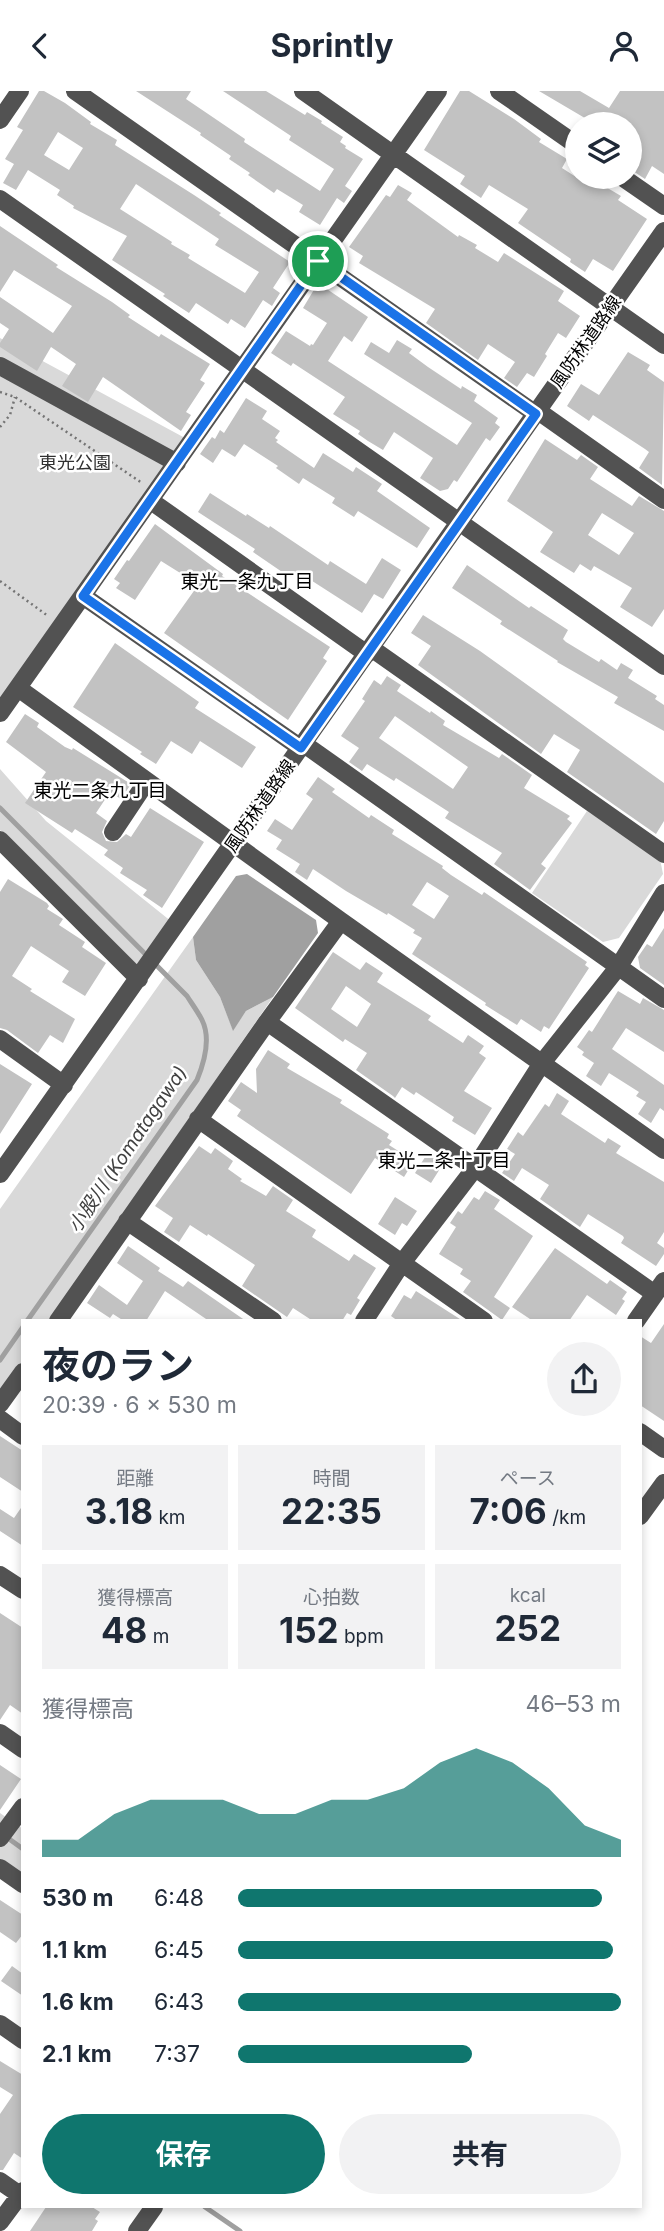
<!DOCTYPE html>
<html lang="ja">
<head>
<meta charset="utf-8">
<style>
  :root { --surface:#fff; --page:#f2f2f3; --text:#1f2937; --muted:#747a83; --accent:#0f766e }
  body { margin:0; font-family:Inter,"Noto Sans JP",sans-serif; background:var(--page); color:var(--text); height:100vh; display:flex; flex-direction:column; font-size:26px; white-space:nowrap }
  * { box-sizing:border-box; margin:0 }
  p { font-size:23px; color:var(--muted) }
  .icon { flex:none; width:38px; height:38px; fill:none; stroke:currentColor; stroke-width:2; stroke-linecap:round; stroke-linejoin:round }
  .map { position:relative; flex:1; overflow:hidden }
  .sheet { position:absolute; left:21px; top:1228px; width:621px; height:889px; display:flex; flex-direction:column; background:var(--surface); border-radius:0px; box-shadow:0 4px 10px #0003 }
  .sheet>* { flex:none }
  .controls { position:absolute; left:565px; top:21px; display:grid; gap:14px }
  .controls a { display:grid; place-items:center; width:77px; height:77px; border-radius:50%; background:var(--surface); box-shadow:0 4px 10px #0003; font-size:35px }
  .pin { position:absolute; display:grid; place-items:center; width:60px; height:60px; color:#fff; margin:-30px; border:4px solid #fff; border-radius:50%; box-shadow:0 2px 7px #0007 }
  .round { display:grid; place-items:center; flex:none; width:74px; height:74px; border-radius:37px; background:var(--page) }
  .head { display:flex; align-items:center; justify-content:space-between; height:119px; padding:0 21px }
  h1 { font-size:38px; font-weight:700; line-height:52px }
  .figures { display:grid; grid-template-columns:repeat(3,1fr); gap:10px; height:119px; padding:7px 21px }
  .figures div { display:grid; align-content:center; border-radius:0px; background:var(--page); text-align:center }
  .figures b { font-size:35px; font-weight:700 }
  .figures small { font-size:19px; font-weight:400 }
  .figures p { font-size:19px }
  .chart { height:196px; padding:14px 21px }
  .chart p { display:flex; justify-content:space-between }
  .chart svg { width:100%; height:126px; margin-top:7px; fill:var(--accent); opacity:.7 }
  .action { display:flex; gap:14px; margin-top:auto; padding:14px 21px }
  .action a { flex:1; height:80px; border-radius:42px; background:var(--accent); color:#fff; font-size:28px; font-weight:700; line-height:80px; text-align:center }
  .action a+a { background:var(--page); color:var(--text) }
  ul { padding:0 21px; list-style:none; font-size:23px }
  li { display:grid; grid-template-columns:112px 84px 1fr; align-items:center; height:52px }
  li i { height:18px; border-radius:9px; background:var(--accent) }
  header { display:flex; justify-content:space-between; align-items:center; height:91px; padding:0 21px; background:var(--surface); font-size:32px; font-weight:700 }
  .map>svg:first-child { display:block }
</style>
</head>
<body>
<header><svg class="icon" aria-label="back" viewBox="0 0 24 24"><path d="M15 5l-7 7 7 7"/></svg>Sprintly<svg class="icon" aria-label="person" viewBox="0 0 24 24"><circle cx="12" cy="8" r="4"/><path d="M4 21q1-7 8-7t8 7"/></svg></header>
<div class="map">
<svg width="664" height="2140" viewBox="0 0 664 2140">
  <rect width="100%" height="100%" fill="#fff"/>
  <path fill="#d9d9d9" d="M 0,247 L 185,347 L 0,609 Z
    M 0,678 L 46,730 L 172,831 L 140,877 L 0,739 Z
    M 587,720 L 660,768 L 663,783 L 619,847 L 603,851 L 532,802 Z
    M 193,846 L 196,869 L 220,906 L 233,939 L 246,920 L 273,906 L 49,1230 L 23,1230 L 23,1269 L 0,1302 L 0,1118 Z
    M 0,1722 L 23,1738 L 23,1793 L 0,1777 Z"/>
  <path fill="#a0a0a0" d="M 247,783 L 316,829 L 318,842 L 273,906 L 246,920 L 233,940 L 220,906 L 196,869 L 193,846 L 236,785 Z"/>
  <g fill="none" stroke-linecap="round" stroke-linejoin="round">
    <path stroke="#a0a0a0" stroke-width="5" d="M 0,717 L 187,905 C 192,913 198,921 202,929 C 211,947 204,972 197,989 L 27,1230
      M 0,1269 L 23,1236
      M 5,1745 L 23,1758
      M 205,2116 L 240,2140"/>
  </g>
  <path fill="#c2c2c2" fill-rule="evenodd" d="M 39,0 L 44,0 L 65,12 L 91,31 L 90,33 L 117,49 L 115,54 L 194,104 L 221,122 L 219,124 L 290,171 L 273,197 L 280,202 L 272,215 L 263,209 L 245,237 L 231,228 L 228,233 L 196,212 L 189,222 L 163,205 L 165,203 L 112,169 L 127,145 L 73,117 L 74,115 L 57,104 L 60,99 L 28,79 L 16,99 L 3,92 L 14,73 L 5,68 L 23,39 L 17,36 ZM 58,41 L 83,57 L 69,79 L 44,64 ZM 136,93 L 219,148 L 215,154 L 259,181 L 245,202 L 188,167 L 190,164 L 171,153 L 172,151 L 120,118 Z
    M 136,0 L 191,0 L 186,8 L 245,48 L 244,51 L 320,100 L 334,78 L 289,49 L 291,45 L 223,0 L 266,0 L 305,24 L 307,21 L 322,30 L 321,32 L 343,46 L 340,51 L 346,55 L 345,57 L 363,68 L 345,95 L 352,100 L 344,112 L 337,107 L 320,134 L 299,121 L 303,114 L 277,98 L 274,102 L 248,84 L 250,82 L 229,68 L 231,65 L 200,44 L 201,42 Z
    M 460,0 L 469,0 L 514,28 L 541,48 L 539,51 L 567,68 L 562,77 L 576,86 L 589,86 L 621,105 L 618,109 L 647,128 L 613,180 L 593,168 L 585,181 L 570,171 L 571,168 L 518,132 L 528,118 L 489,94 L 481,107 L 460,93 L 465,85 L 424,59 Z
    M 539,0 L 580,0 L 609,17 L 620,0 L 664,0 L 664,83 L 652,75 L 645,88 L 630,78 L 630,33 L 595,33 Z
    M 398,94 L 412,102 L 407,109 L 458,146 L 459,144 L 477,154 L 475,157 L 498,171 L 504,162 L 564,200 L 558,210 L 580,225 L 566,247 L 558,242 L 545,263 L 547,265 L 534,286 L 527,282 L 517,296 L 504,287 L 515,271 L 488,253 L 478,269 L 426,232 L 435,218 L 359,172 L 363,165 L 349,156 L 386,104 L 390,106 Z
    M 0,135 L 58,174 L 56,176 L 112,211 L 130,224 L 128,226 L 159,246 L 161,243 L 210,273 L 200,289 L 205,292 L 186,321 L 191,324 L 181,340 L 103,286 L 88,311 L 62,295 L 76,273 L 51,256 L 37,280 L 0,256 L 0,252 L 9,238 L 0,232 L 0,206 L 53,242 L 72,215 L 14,179 L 0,201 Z
    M 318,192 L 368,226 L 352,251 L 344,245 L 328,270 L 457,354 L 472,332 L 364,263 L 371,251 L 389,262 L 397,249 L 412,258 L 409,262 L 428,276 L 461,298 L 462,295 L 477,304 L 474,310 L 498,327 L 495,332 L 500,336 L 490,350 L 486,347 L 457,391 L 454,389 L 448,398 L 440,400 L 420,387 L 433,367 L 394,341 L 383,359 L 368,350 L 358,343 L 360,340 L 333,323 L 345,306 L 293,272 L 291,275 L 271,262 L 286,240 L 310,255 L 311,253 L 313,254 L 327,232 L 303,217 Z
    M 628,261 L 650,274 L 647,279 L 664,291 L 662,394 L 639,377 L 649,361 L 645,358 L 593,324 L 589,330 L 567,315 L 581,293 L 599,304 Z
    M 246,307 L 267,320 L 262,328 L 280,340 L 275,347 L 278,349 L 276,351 L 314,377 L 323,362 L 353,381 L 356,376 L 382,393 L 377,400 L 430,437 L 417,457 L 358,420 L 354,426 L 332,412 L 335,407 L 303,387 L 299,393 L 276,377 L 278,375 L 244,353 L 235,366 L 222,358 L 213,372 L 200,363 L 212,346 L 215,348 L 220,339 L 224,342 Z
    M 545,348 L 577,369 L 581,364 L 598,376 L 590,388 L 632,415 L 639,405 L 664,420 L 664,518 L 652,536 L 620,516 L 632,497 L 594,475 L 591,480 L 580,473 L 574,482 L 540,461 L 553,441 L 507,410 ZM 602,422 L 634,442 L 619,464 L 588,444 Z
    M 210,402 L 246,425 L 247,423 L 269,437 L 270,435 L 328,474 L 330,470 L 366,493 L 382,467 L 401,479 L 383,508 L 374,503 L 362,522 L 306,486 L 303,489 L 291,481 L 288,485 L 253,461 L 255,458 L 198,421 Z
    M 155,433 L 223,483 L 222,485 L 330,556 L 323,567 L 327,570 L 288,629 L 164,542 L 196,497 L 183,488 L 185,485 L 161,470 L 135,509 L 116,497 L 120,492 L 114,488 L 127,469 L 129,470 Z
    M 467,474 L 529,517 L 531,515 L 568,539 L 563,548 L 566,551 L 599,571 L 601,568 L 617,579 L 621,572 L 633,579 L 628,587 L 657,605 L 655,608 L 664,614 L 664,640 L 614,612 L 618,606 L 557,571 L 558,570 L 500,533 L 502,530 L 452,497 Z
    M 423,524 L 480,560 L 664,692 L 664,730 L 656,743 L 567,681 L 580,659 L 554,643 L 541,663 L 418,574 L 431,555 L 411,542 Z
    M 115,552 L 199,611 L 195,617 L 256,656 L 242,677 L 200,650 L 192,663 L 171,650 L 156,673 L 140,663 L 142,661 L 73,616 Z
    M 387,585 L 401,594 L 397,600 L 430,622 L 431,620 L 445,630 L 443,634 L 499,667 L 502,663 L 532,684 L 524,697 L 570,725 L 567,728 L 572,732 L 541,773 L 546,777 L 530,799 L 494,773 L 502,762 L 445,727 L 449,721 L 396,687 L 394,690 L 367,673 L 362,680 L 349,671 L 359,657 L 341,645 L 365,610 L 362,608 L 374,589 L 381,594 ZM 395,625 L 468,676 L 453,698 L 379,647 Z
    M 25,623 L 39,632 L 37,636 L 65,656 L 72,659 L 73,657 L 131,693 L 121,708 L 110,701 L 96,722 L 107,730 L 102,741 L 106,750 L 117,751 L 126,743 L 131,746 L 150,717 L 204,751 L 162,817 L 143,804 L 147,799 L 120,782 L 123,777 L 104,764 L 108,759 L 75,738 L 72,742 L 25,712 L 46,681 L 6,651 Z
    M 318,686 L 335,698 L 332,701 L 369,727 L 371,724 L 394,739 L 392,743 L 443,775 L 442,777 L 451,784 L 482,804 L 484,801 L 587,871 L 585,874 L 589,877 L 549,938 L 544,935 L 541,941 L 521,928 L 517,934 L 485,914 L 486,912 L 412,863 L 422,847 L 413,842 L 415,839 L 388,822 L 387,824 L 346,800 L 313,778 L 307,789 L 295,781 L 300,773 L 276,758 L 282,749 L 267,740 L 275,728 L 292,739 L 313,708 L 306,703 ZM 427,791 L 449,805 L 434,828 L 412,814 Z
    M 8,788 L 47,812 L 49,815 L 47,818 L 63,828 L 59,834 L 85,851 L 82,856 L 106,872 L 85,905 L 62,891 L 69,880 L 31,855 L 12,885 L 32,898 L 30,900 L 75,928 L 63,952 L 50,944 L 38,962 L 7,939 L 0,937 L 0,801 Z
    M 664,837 L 664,894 L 640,877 L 638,866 L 647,853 L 652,856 Z
    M 333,861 L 360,879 L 366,871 L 383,882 L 377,891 L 431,925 L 428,929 L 463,952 L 468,944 L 484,955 L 479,962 L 486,967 L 464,1000 L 492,1017 L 475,1044 L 452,1030 L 454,1026 L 416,1001 L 414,1004 L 402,996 L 395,1007 L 393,1005 L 356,979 L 367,962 L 345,948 L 343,951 L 295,917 ZM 346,895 L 371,913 L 357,936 L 331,918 Z
    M 618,900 L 640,913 L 643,907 L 664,919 L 664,961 L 626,937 L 612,958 L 664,994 L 664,1020 L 660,1017 L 651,1032 L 638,1023 L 646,1011 L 636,1005 L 639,1001 L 609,982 L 601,995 L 586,985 L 594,972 L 582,964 L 584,961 L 577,956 L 589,939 L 592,941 Z
    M 268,959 L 290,973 L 287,977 L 342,1009 L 340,1012 L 389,1043 L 387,1047 L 392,1050 L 389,1054 L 414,1070 L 404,1086 L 375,1067 L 351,1103 L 237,1025 L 241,1019 L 228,1010 L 241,991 L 257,1002 L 256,978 Z
    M 0,973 L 32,993 L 0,1043 Z
    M 557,1002 L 569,1010 L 561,1023 L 605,1052 L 608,1047 L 621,1055 L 616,1062 L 664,1091 L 664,1141 L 657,1152 L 664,1157 L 664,1163 L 656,1175 L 621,1152 L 624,1147 L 623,1145 L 588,1123 L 580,1136 L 540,1108 L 549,1094 L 522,1077 L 514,1090 L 502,1082 L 515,1063 L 507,1058 L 518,1041 L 523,1045 L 545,1013 L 549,1016 Z
    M 199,1055 L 211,1063 L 215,1057 L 233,1070 L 228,1078 L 242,1088 L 240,1090 L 266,1105 L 273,1095 L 293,1109 L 286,1120 L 316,1139 L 312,1146 L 349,1170 L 354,1163 L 376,1177 L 357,1207 L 360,1209 L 351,1224 L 347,1222 L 342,1230 L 313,1230 L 293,1217 L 287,1226 L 242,1195 L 255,1174 L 208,1143 L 207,1145 L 190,1134 L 179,1151 L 164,1141 L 173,1127 L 155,1115 Z
    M 427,1063 L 443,1073 L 431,1092 L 415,1082 Z
    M 485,1100 L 500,1109 L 494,1118 L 533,1145 L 494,1206 L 510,1217 L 502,1229 L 463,1201 L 471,1190 L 460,1183 L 463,1178 L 439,1163 L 456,1136 L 450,1132 L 458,1120 L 462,1123 L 474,1106 L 479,1109 Z
    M 395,1106 L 417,1120 L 407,1135 L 402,1132 L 395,1144 L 378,1133 Z
    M 128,1155 L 160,1177 L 158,1180 L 183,1196 L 188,1190 L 246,1230 L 209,1230 L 165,1200 L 146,1230 L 124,1230 L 113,1223 L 110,1227 L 87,1212 L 99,1194 L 127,1214 L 143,1190 L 117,1172 Z
    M 555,1157 L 607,1193 L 610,1189 L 627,1201 L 622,1208 L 625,1210 L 616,1224 L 587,1204 L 569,1230 L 533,1230 L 512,1216 Z
    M 416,1200 L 463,1230 L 398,1230 L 391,1225 L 404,1204 L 411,1208 Z
    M 664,1233 L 664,1330 L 640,1314 L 640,1245 L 651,1252 Z
    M 0,1345 L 23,1360 L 23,1401 L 0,1386 Z
    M 23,1414 L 23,1455 L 0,1440 L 0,1418 L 14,1427 Z
    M 0,1522 L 23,1537 L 23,1623 L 10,1614 L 0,1629 Z
    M 0,1674 L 21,1688 L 0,1719 Z
    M 0,1809 L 23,1824 L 23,1843 L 16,1852 L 0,1841 Z
    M 12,1875 L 23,1883 L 23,1905 L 1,1890 Z
    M 0,1970 L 23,1984 L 23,2068 L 14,2062 L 3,2079 L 0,2079 L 0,2023 L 13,2004 L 0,1996 Z
    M 46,2116 L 92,2116 L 100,2121 L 95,2128 L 98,2130 L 92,2140 L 30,2140 Z"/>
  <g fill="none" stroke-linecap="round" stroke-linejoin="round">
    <path stroke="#747474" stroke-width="2.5" stroke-dasharray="2 3.5" stroke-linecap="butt" d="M 0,301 L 15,306 L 142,392
      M 0,336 L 10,324 L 15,306
      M 0,490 L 48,525"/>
    <path stroke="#525252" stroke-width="18" d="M 75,0 L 536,323
      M 303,0 L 664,254
      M 499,0 L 578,55
      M 0,29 L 20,0
      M 622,86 L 664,115
      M 0,108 L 664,575
      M 0,275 L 177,372
      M 538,320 L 664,409
      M 151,410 L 367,563
      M 83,505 L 301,657
      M 371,557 L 664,763
      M 18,597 L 341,830 L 664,1059
      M 0,622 L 438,0
      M 304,653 L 664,908
      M 113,741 L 147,690
      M 0,749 L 139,888
      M 267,931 L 655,1203
      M 0,948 L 64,994
      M 198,1028 L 484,1230
      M 0,1083 L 664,140
      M 127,1130 L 273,1230
      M 58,1230 L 267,931 L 341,830
      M 364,1230 L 402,1172 L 475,1077 L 542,972 L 619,875 L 664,802
      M 636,1230 L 664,1190
      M 0,1313 L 23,1281
      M 0,1328 L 23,1345
      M 640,1341 L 664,1358
      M 640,1425 L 664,1392
      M 0,1484 L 23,1499
      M 0,1642 L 23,1658
      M 0,1747 L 23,1716
      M 0,1777 L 23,1793
      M 0,1933 L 23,1949
      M 0,2090 L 20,2104
      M 0,2131 L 23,2100
      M 137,2140 L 154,2116"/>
  </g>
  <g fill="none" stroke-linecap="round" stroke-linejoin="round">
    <g stroke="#fff" stroke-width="14">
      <path id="route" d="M 318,170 L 536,323 L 301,657 L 83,505 Z"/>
    </g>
    <use href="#route" stroke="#1a73e8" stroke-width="9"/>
  </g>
  <g text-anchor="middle" stroke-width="5" stroke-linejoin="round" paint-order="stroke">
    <g font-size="18" fill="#000" stroke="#fff">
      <text transform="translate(586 251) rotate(-55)" y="6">風防林道路線</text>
      <text transform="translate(260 715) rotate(-55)" y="6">風防林道路線</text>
    </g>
    <g font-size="18" fill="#303030" stroke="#fff">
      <text x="75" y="378">東光公園</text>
    </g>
    <g font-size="19" fill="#000" stroke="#fff">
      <text x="247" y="497">東光一条九丁目</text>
      <text x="100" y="706">東光二条九丁目</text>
      <text x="444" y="1076">東光二条十丁目</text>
    </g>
    <g font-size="19" font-style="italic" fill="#414141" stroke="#fff">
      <text transform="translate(127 1058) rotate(-56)" y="7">小股川 (Komatagawa)</text>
    </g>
  </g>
</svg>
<div class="controls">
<a><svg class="icon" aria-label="layers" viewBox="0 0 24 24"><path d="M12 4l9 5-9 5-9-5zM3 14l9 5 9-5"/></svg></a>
</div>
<div class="pin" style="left:318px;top:170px;background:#1e9e55"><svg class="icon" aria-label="arrive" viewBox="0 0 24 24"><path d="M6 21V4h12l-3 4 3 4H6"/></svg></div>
<section class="sheet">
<div class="head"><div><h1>夜のラン</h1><p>20:39 · 6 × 530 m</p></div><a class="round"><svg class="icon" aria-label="share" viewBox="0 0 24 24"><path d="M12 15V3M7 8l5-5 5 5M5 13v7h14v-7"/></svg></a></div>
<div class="figures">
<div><p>距離</p><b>3.18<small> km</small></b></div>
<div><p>時間</p><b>22:35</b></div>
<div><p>ペース</p><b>7:06<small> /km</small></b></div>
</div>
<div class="figures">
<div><p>獲得標高</p><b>48<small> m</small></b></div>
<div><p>心拍数</p><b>152<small> bpm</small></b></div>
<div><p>kcal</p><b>252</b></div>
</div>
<div class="chart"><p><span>獲得標高</span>46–53 m</p>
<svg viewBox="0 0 160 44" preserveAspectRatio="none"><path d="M0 44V38L10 38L20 29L30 24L40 24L50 24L60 29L70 29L80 24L90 24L100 20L110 11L120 6L130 11L140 20L150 33L160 38V44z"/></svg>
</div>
<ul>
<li><b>530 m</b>6:48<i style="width:95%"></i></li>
<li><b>1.1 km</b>6:45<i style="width:98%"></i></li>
<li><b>1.6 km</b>6:43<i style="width:100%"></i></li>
<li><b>2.1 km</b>7:37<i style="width:61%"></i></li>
</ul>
<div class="action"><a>保存</a><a>共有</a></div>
</section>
</div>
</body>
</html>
